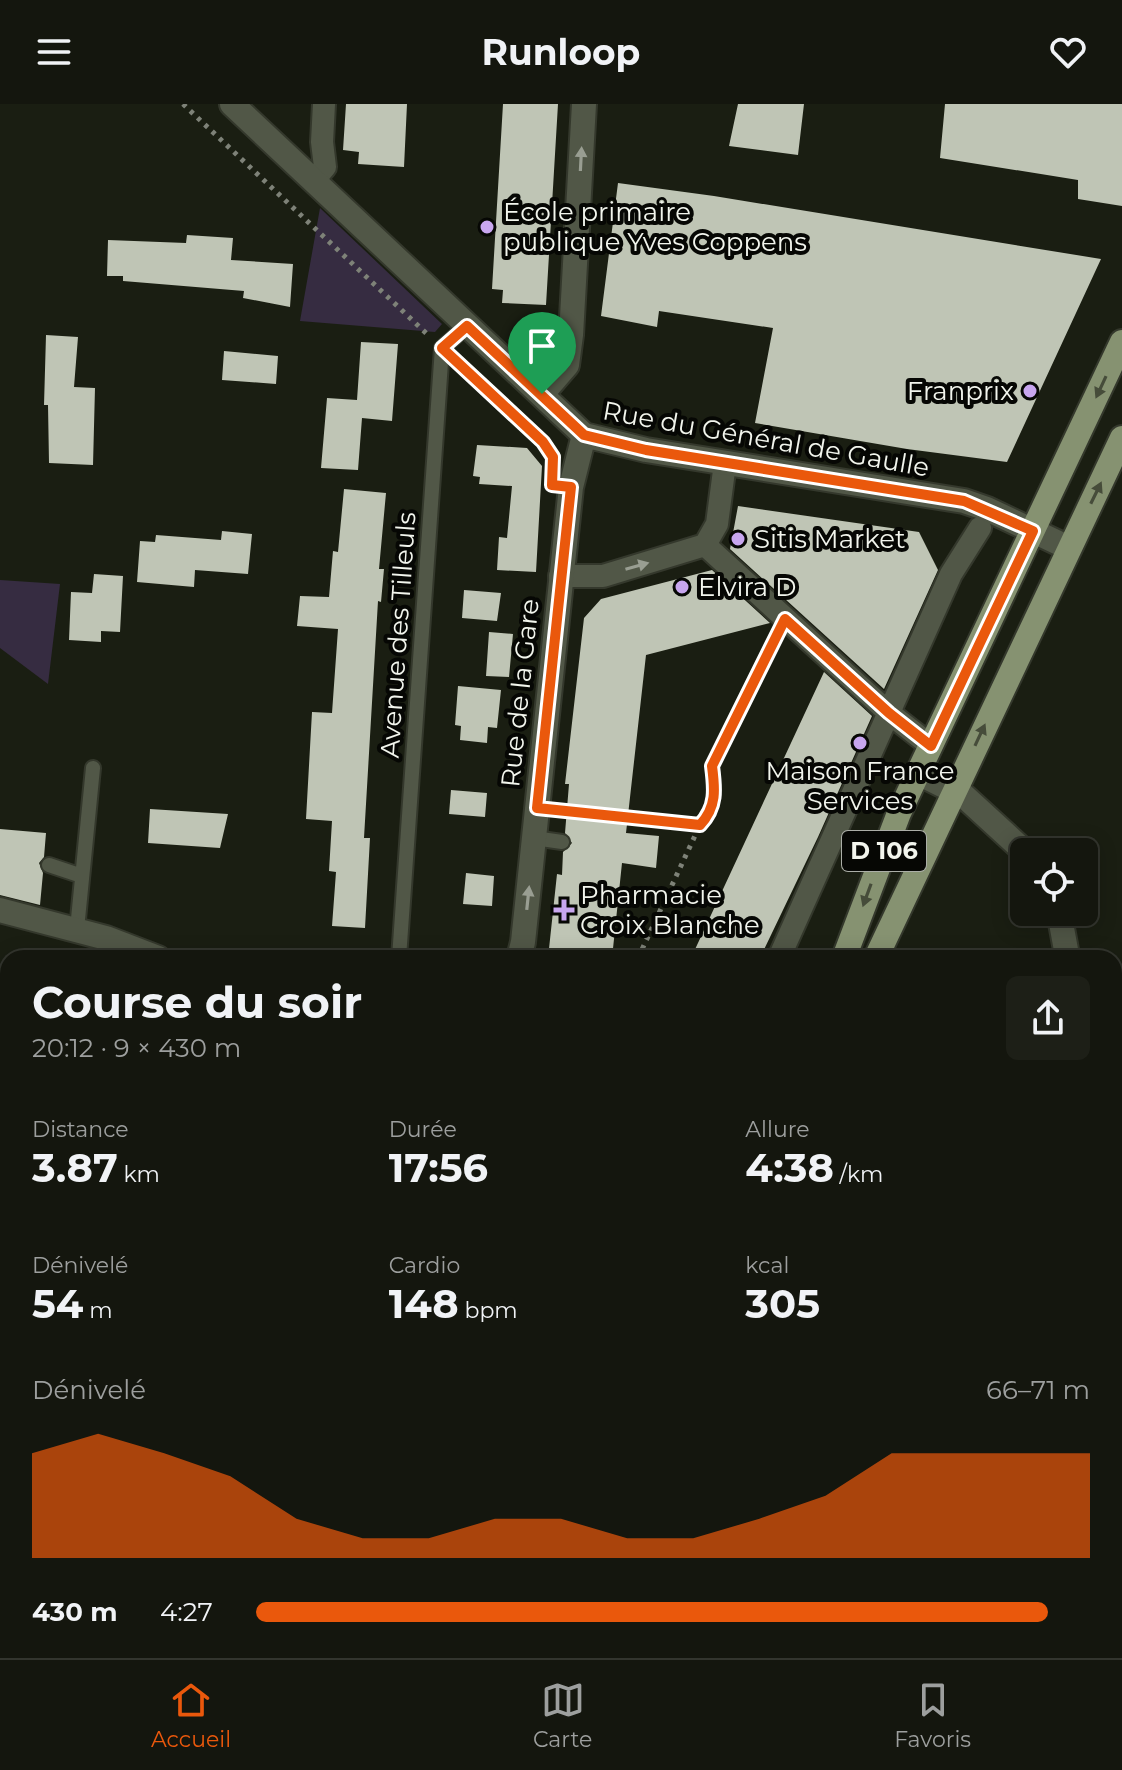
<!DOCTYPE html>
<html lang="fr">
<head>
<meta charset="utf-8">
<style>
  :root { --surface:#14160e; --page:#1d1f17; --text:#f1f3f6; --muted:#9d9f9e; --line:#33352e; --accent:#ea580c }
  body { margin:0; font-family:Montserrat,sans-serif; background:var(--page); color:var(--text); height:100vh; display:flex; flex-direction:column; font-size:30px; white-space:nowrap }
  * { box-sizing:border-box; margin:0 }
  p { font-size:26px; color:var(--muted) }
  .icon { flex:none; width:44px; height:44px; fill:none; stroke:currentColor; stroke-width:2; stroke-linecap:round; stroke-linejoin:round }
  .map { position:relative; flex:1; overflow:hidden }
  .panel { position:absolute; left:0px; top:846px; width:1122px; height:708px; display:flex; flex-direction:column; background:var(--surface); border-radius:24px 24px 0 0; box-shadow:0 4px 20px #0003,0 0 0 2px var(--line) }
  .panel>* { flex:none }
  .tools { position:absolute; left:1010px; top:734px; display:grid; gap:16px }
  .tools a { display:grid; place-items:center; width:88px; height:88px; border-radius:12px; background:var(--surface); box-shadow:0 4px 20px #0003,0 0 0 2px var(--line); font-size:40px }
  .pin { position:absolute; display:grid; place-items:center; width:68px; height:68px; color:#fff; margin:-82px -34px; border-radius:50% 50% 50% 0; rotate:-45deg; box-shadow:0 0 8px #0007 }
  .pin .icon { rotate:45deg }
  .round { display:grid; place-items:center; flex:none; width:84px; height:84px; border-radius:12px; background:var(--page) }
  .head { display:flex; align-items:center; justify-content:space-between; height:136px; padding:0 32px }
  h1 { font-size:44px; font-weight:700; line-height:60px }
  .figures { display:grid; grid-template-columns:repeat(3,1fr); gap:12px; height:136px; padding:8px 32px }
  .figures div { display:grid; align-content:center }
  .figures b { font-size:40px; font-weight:700 }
  .figures small { font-size:22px; font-weight:400 }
  .figures p { font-size:22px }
  .chart { height:224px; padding:16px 32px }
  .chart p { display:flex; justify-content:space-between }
  .chart svg { width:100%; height:144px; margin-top:8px; fill:var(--accent); opacity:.7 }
  ul { padding:0 32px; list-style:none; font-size:26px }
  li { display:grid; grid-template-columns:128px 96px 1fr; align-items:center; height:60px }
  li i { height:20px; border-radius:10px; background:var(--accent) }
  header { display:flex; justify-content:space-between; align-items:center; height:104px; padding:0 32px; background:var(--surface); font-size:36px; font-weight:700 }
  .tab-bar { display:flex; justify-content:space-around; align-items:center; height:112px; border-top:2px solid var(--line); background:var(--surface); font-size:22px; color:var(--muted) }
  .tab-bar a { display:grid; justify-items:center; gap:4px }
  .tab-bar .current { color:var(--accent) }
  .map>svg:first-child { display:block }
</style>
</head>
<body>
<header><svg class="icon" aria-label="menu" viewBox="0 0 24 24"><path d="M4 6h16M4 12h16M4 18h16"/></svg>Runloop<svg class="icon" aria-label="heart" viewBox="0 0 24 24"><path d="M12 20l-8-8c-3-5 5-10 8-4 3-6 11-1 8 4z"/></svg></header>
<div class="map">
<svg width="1122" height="1554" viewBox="0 0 1122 1554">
  <rect width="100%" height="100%" fill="#1a1e12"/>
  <path fill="#362c41" d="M 320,104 L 442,220 L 435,228 L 300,217 Z
    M 0,476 L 60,480 L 48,580 L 0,544 Z"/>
  <path fill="#bfc5b5" d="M 346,0 L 407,0 L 404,63 L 358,60 L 359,48 L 343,46 Z
    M 503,0 L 558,0 L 546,201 L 502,199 L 503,186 L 492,185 Z
    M 738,0 L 804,0 L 798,51 L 729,42 Z
    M 945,0 L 1122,0 L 1122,102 L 1078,95 L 1078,76 L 940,54 Z
    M 618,79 L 714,92 L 1101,155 L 1007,358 L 907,345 L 755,319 L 773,224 L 659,207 L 657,223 L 601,212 Z
    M 187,131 L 233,134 L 231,156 L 293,160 L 290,203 L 243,194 L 244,187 L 123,177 L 123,172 L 107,172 L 108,136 L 186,139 Z
    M 46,231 L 78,233 L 74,283 L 95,284 L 93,361 L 49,359 L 48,301 L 44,301 Z
    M 361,238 L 398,240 L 392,317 L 362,314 L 358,366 L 321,364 L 327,294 L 357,296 Z
    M 224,247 L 278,252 L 276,280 L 222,276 Z
    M 477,341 L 527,344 L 542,362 L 536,468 L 497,466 L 499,433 L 507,434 L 512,382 L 479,380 L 480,373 L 473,372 Z
    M 344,385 L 386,389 L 379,465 L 384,465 L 381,498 L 378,497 L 364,734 L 370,734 L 365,824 L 332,822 L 336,768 L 329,767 L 332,717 L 306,715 L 312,608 L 332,609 L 338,525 L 297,522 L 300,492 L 329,493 L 333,447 L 338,448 Z
    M 738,402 L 919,428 L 938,466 L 884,585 L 730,445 Z
    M 222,427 L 252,430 L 248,470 L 195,466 L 194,483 L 137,478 L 140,437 L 155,438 L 156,431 L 221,436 Z
    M 712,466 L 770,519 L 646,551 L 626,729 L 659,732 L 656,764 L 622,759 L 612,854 L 548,854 L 557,770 L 562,771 L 563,748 L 572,739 L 565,729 L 569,680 L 565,680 L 584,514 L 601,495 Z
    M 94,470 L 123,472 L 120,528 L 101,527 L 101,538 L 69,536 L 71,488 L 92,489 Z
    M 464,486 L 501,489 L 497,517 L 462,514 Z
    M 489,528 L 513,530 L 509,573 L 486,572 Z
    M 824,568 L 872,612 L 818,733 L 760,854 L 691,854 Z
    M 458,582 L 501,586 L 497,624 L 488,623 L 487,639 L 460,636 L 461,622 L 455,621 Z
    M 451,686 L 487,689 L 485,713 L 449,710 Z
    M 150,705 L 228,710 L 220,744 L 148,739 Z
    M 0,725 L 46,729 L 44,753 L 39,759 L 43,769 L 40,801 L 0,791 Z
    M 466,769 L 494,772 L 492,802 L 463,800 Z"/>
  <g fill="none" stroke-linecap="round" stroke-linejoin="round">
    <g stroke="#34382c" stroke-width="18">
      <path id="service" d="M 534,734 L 562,738
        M 49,761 L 82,772
        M 77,825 L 93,664
        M 399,854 L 442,244 L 467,222
        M 267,1554 L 267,1546"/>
    </g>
    <g stroke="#34382c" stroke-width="26">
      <path id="pedestrian" d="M 314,76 L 325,63 L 322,38 L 324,0
        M 705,441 L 889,609 L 931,642
        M 560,472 L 603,472 L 705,441 L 717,420 L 725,359
        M 779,854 L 951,470 L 980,424"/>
    </g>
    <g stroke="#34382c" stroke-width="28">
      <path id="minor" d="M 232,0 L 584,331 L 646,346 L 964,397 L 987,405 L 1069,444
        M 542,290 L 567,261 L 571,231 L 584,0
        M 918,669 L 964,692 L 1025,748
        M 0,806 L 106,834 L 158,854
        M 1059,808 L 1066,846
        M 519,854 L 523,838 L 571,383 L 584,331
        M 1114,1258 L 1122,1258
        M 640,1546 L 679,1554
        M 812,1554 L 821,1546"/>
    </g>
    <g stroke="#34382c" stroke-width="28">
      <path id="primary" d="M 844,854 L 899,709 L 1122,238
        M 876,854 L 1122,334
        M 521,1554 L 524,1546"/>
    </g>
    <path stroke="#7e8278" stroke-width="5" stroke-dasharray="4 6" stroke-linecap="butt" d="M 183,0 L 427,230
      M 464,264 L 543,338 L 550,349
      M 562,706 L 700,721
      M 638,854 L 700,721 L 710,711 L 716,688 L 712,662 L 773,538
      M 0,972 L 8,972
      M 0,1421 L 8,1421
      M 0,1498 L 8,1498
      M 41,1546 L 49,1554
      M 34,1554 L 34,1546"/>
    <use href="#service" stroke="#515747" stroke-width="14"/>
    <use href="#pedestrian" stroke="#515747" stroke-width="22"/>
    <use href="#minor" stroke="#515747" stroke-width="24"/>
    <use href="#primary" stroke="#869271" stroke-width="24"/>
    <g stroke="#8a8d84" stroke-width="9">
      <path id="rail" d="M 0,1010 L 8,1010
        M 1114,1016 L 1122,1016
        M 0,1054 L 8,1055
        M 1114,1080 L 1122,1080"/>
    </g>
    <use href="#rail" stroke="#060704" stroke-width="6" stroke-dasharray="18" stroke-linecap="butt"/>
  </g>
  <defs><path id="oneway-solid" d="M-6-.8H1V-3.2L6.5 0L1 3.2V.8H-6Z" transform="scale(2)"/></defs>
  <g fill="#999e92">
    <use href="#oneway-solid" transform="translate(581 55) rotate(-87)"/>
    <use href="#oneway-solid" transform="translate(637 462) rotate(-16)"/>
    <use href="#oneway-solid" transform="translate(528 794) rotate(-84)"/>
  </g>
  <g fill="#464c3a">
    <use href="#oneway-solid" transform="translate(1101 283) rotate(115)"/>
    <use href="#oneway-solid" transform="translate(1096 389) rotate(-64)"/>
    <use href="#oneway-solid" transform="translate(980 631) rotate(-65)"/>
    <use href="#oneway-solid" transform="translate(867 791) rotate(110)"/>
  </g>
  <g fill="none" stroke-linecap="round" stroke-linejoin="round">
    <g stroke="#fff" stroke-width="16">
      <path id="route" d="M 467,222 L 584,331 L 646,346 L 964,397 L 1033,427 L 931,642 L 889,609 L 785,515 L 712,662 C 715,685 717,703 700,721 L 537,704 L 571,383 L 552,381 L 553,353 L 543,338 L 442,244 Z"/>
    </g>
    <use href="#route" stroke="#ea580c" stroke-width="10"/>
  </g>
  <g fill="#c8a6ef" stroke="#060704" stroke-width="3">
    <circle cx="487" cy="123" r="8"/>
    <circle cx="1030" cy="287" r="8"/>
    <circle cx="738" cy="435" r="8"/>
    <circle cx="682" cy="483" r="8"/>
    <circle cx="860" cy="639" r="8"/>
    <path d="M560 794h8v8h8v8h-8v8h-8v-8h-8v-8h8z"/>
  </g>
  <g text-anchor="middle" stroke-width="8" stroke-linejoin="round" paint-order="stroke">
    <rect fill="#060704" stroke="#abaea7" stroke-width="2" x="842" y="727" width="84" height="40" rx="6"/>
    <g font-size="24" font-weight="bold" fill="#f2f5ed">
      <text x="884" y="755">D 106</text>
    </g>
    <g font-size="26" fill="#f2f5ed" stroke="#060704" text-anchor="start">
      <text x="503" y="117">École primaire<tspan x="503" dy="30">publique Yves Coppens</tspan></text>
      <text x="1014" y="296" text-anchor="end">Franprix</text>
      <text x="754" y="444">Sitis Market</text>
      <text x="698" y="492">Elvira D</text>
      <text x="860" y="676" text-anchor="middle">Maison France<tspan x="860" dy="30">Services</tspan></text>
      <text x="580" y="800">Pharmacie<tspan x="580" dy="30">Croix Blanche</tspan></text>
    </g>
    <g font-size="26" fill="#f2f5ed" stroke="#060704">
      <text transform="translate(766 335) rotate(10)" y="9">Rue du Général de Gaulle</text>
      <text transform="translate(398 531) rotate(-86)" y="9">Avenue des Tilleuls</text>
      <text transform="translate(520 589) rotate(-84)" y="9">Rue de la Gare</text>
    </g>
  </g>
</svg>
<div class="tools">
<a><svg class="icon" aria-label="locate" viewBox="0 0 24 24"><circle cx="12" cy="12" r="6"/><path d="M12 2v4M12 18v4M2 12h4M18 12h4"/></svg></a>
</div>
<div class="pin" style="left:542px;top:290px;background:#1e9e55"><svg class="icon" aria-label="arrive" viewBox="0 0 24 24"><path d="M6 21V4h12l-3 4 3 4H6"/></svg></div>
<section class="panel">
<div class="head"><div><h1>Course du soir</h1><p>20:12 · 9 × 430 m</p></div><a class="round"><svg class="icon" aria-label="share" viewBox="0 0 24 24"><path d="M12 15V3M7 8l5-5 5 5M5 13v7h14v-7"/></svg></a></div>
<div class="figures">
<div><p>Distance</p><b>3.87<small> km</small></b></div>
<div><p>Durée</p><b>17:56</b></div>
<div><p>Allure</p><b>4:38<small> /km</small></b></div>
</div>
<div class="figures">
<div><p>Dénivelé</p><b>54<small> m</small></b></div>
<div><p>Cardio</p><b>148<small> bpm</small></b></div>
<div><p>kcal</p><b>305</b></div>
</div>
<div class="chart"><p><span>Dénivelé</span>66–71 m</p>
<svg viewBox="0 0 160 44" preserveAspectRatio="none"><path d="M0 44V12L10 6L20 12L30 19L40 32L50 38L60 38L70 32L80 32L90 38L100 38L110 32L120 25L130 12L140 12L150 12L160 12V44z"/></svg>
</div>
<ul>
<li><b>430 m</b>4:27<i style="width:95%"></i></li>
</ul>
</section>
</div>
<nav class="tab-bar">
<a class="current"><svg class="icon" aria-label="home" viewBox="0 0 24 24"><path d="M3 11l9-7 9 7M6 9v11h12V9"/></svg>Accueil</a>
<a><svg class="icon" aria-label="map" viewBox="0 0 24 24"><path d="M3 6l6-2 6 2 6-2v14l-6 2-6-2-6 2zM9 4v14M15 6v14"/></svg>Carte</a>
<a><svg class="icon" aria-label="saved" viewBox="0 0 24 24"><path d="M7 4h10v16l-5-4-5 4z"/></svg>Favoris</a>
</nav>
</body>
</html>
